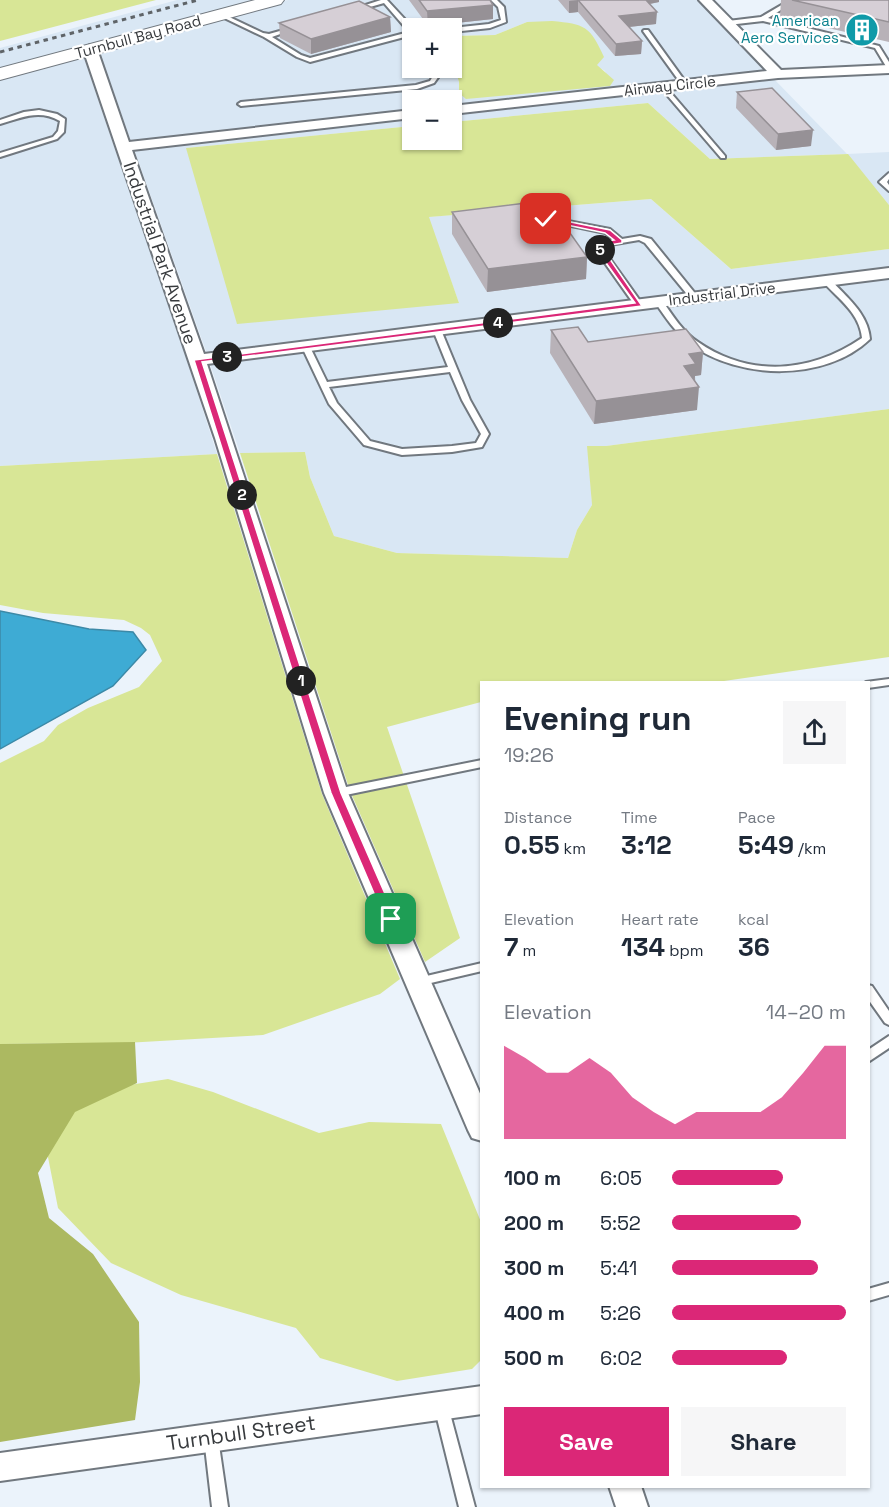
<!DOCTYPE html>
<html lang="en">
<head>
<meta charset="utf-8">
<style>
  :root { --surface:#fff; --page:#f6f6f7; --text:#1f2937; --muted:#747a83; --accent:#db2777 }
  body { margin:0; font-family:"Space Grotesk",sans-serif; background:var(--page); color:var(--text); height:100vh; display:flex; flex-direction:column; font-size:22px; white-space:nowrap }
  * { box-sizing:border-box; margin:0 }
  p { font-size:20px; color:var(--muted) }
  .icon { flex:none; width:33px; height:33px; fill:none; stroke:currentColor; stroke-width:2; stroke-linecap:round; stroke-linejoin:round }
  .map { position:relative; flex:1; overflow:hidden }
  .side { position:absolute; left:480px; top:681px; width:390px; height:807px; display:flex; flex-direction:column; background:var(--surface); border-radius:0px; box-shadow:0 2px 4px #0004 }
  .side>* { flex:none }
  .fabs { position:absolute; left:402px; top:18px; display:grid; gap:12px }
  .fabs a { display:grid; place-items:center; width:60px; height:60px; border-radius:0px; background:var(--surface); box-shadow:0 2px 4px #0004; font-size:30px }
  .pin { position:absolute; display:grid; place-items:center; width:51px; height:51px; color:#fff; margin:-26px; border-radius:12px; box-shadow:0 3px 9px #0006 }
  .km { position:absolute; width:30px; height:30px; margin:-15px; border-radius:50%; background:#222; color:#fff; font-size:16px; line-height:30px; text-align:center }
  .round { display:grid; place-items:center; flex:none; width:63px; height:63px; border-radius:0px; background:var(--page) }
  .overview { display:flex; align-items:center; justify-content:space-between; height:102px; padding:0 24px }
  h1 { font-size:33px; font-weight:700; line-height:45px }
  .stats { display:grid; grid-template-columns:repeat(3,1fr); gap:9px; height:102px; padding:6px 24px }
  .stats div { display:grid; align-content:center }
  .stats b { font-size:26px; font-weight:700 }
  .stats small { font-size:16px; font-weight:400 }
  .stats p { font-size:16px }
  .chart { height:168px; padding:12px 24px }
  .chart p { display:flex; justify-content:space-between }
  .chart svg { width:100%; height:108px; margin-top:6px; fill:var(--accent); opacity:.7 }
  .action { display:flex; gap:12px; margin-top:auto; padding:12px 24px }
  .action a { flex:1; height:69px; border-radius:0px; background:var(--accent); color:#fff; font-size:24px; font-weight:700; line-height:69px; text-align:center }
  .action a+a { background:var(--page); color:var(--text) }
  ul { padding:0 24px; list-style:none; font-size:20px }
  li { display:grid; grid-template-columns:96px 72px 1fr; align-items:center; height:45px }
  li i { height:15px; border-radius:8px; background:var(--accent) }
  .map>svg:first-child { display:block }
</style>
</head>
<body>
<div class="map">
<svg width="889" height="1507" viewBox="0 0 889 1507">
  <rect width="100%" height="100%" fill="#ebf3fb"/>
  <path fill="#d9e7f4" fill-rule="evenodd" d="M 177,0 L 263,0 L 0,70 L 0,48 Z
    M 288,0 L 697,0 L 767,72 L 452,107 L 452,100 L 412,100 L 412,111 L 131,142 L 99,51 ZM 527,22 L 605,71 L 610,86 L 459,93 L 459,82 L 452,58 L 452,68 L 412,68 L 412,28 L 452,28 L 452,36 L 495,35 Z
    M 83,55 L 186,357 L 217,454 L 0,466 L 0,78 Z
    M 773,78 L 847,154 L 889,152 L 889,205 L 847,154 L 710,159 L 648,103 L 452,122 L 452,113 Z
    M 412,118 L 412,126 L 187,148 L 459,303 L 428,217 L 651,199 L 731,269 L 889,249 L 889,269 L 207,354 L 134,149 Z
    M 889,278 L 889,409 L 606,446 L 588,446 L 592,505 L 577,530 L 568,558 L 397,553 L 334,536 L 310,477 L 305,452 L 240,453 L 210,364 Z"/>
  <path fill="#d8e696" d="M 0,0 L 156,0 L 0,41 Z
    M 552,21 C 585,24 590,26 604,57 L 597,65 L 614,80 L 610,86 L 466,99 L 459,93 L 459,82 L 452,58 L 452,36 L 495,35 L 527,22 Z
    M 648,103 L 710,159 L 848,154 L 889,205 L 889,249 L 731,269 L 651,199 L 429,217 L 459,303 L 237,324 L 186,148 L 412,126 L 412,140 L 452,140 L 452,122 Z
    M 889,409 L 889,657 L 717,682 L 482,682 L 481,702 L 387,727 L 460,938 L 425,962 L 350,791 L 240,453 L 305,452 L 310,477 L 334,536 L 397,553 L 568,558 L 577,530 L 592,505 L 587,446 L 606,446 Z
    M 217,454 L 322,794 L 400,979 L 380,994 L 263,1035 L 125,1043 L 0,1044 L 0,763 L 44,741 L 58,725 L 88,708 L 139,687 L 162,661 L 150,635 L 141,628 L 124,620 L 43,613 L 0,605 L 0,466 Z
    M 168,1079 L 213,1092 L 319,1133 L 369,1122 L 441,1124 L 481,1222 L 481,1360 L 472,1369 L 397,1381 L 320,1358 L 296,1328 L 181,1295 L 111,1263 L 58,1208 L 46,1147 L 63,1119 L 110,1088 Z"/>
  <path fill="#acb961" d="M 135,1042 L 137,1083 L 75,1112 L 38,1173 L 49,1218 L 93,1254 L 139,1322 L 140,1382 L 135,1420 L 0,1442 L 0,1044 Z"/>
  <path fill="#3eabd4" stroke="#3c89a7" stroke-width="1.5" d="M 0,611 L 89,629 L 133,632 L 146,650 L 113,686 L 0,749 Z"/>
  <g fill="none" stroke-linecap="round" stroke-linejoin="round">
    <g stroke="#71787f" stroke-width="4">
      <path id="lane" d="M 381,0 L 387,0 L 413,28 L 412,35 L 310,62 L 297,57 L 264,37 L 218,15 L 223,14 L 263,33 L 269,34 L 294,27 L 294,29 L 272,37 L 301,55 L 310,58 L 409,32 L 384,3 L 356,11 L 353,9 Z
        M 491,0 L 497,0 L 504,7 L 506,22 L 490,28 L 452,32 L 452,28 L 489,24 L 501,20 L 498,7 Z
        M 790,0 L 797,0 L 768,18 L 879,46 L 889,62 L 889,69 L 887,68 L 875,48 L 763,21 L 728,25 L 725,23 L 728,21 L 761,17 Z
        M 644,30 L 648,30 L 687,84 L 686,85 L 682,85 L 643,31 Z
        M 428,68 L 434,68 L 439,76 L 434,83 L 417,89 L 241,106 L 238,104 L 241,102 L 416,85 L 430,81 L 433,76 Z
        M 661,86 L 665,86 L 725,156 L 725,158 L 721,158 L 661,88 Z
        M 39,110 L 57,114 L 65,119 L 64,132 L 57,139 L 0,157 L 0,153 L 53,137 L 58,131 L 60,121 C 39,109 21,118 0,124 L 0,120 L 24,112 Z
        M 889,173 L 889,179 L 887,182 L 889,185 L 889,191 L 879,182 Z
        M 547,217 L 610,229 L 622,239 L 640,236 L 651,239 L 698,297 L 697,299 L 691,299 L 645,243 L 639,240 L 604,246 L 603,249 L 643,305 L 642,307 L 636,307 L 595,249 L 598,242 L 614,240 L 605,233 L 547,221 Z
        M 824,279 L 830,279 C 846,297 868,313 870,339 C 825,382 739,380 690,344 C 676,333 665,317 655,302 L 659,300 L 662,300 C 672,315 683,332 698,342 C 750,378 811,373 862,338 C 860,314 839,299 824,283 Z
        M 434,328 L 440,328 L 441,330 L 470,400 L 489,434 L 482,447 L 452,452 L 402,455 L 364,445 L 329,404 L 302,347 L 303,345 L 309,345 L 327,382 L 448,367 L 433,330 ZM 450,372 L 462,400 L 481,434 L 476,443 L 452,446 L 402,449 L 370,441 L 337,403 L 329,387 Z
        M 889,679 L 889,685 L 868,688 L 868,682 L 866,682 Z
        M 482,760 L 482,767 L 336,797 L 331,793 L 336,789 Z
        M 482,963 L 482,971 L 418,986 L 414,985 L 412,982 L 414,979 L 418,978 Z
        M 868,985 L 872,986 L 889,1011 L 889,1025 L 885,1023 L 868,999 Z
        M 889,1036 L 889,1048 L 868,1062 L 868,1050 Z
        M 889,1283 L 889,1295 L 868,1301 L 868,1289 Z
        M 441,1400 L 446,1401 L 448,1406 L 475,1507 L 459,1507 L 434,1406 L 436,1401 Z
        M 211,1431 L 216,1433 L 218,1438 L 228,1507 L 212,1507 L 204,1438 L 206,1433 Z"/>
    </g>
    <g stroke="#71787f" stroke-width="4">
      <path id="street" d="M 699,0 L 712,0 L 781,70 L 889,65 L 889,73 L 778,78 L 452,114 L 452,106 L 767,71 Z
        M 90,45 L 97,49 L 129,142 L 412,110 L 412,118 L 132,150 L 204,354 L 889,268 L 889,278 L 207,364 L 348,793 L 482,1098 L 482,1141 L 472,1138 L 468,1130 L 324,793 L 215,438 L 83,49 Z
        M 482,1386 L 482,1414 L 0,1481 L 0,1453 Z
        M 609,1486 L 641,1486 L 648,1507 L 616,1507 Z"/>
    </g>
    <g stroke="#71787f" stroke-width="2">
      <path id="secondary" d="M 255,0 L 284,0 L 281,4 L 0,80 L 0,68 Z"/>
    </g>
    <use href="#lane" fill="#fff" fill-rule="evenodd"/>
    <use href="#street" fill="#fff" fill-rule="evenodd"/>
    <use href="#secondary" fill="#fff" fill-rule="evenodd"/>
    <path stroke="#5f6468" stroke-width="3" stroke-dasharray="4.5 4.5" stroke-linecap="butt" d="M 0,52 L 198,0"/>
  </g>
  <path fill="#b8b2b8" d="M 409,0 L 490,0 L 493,19 L 428,26 Z
    M 558,0 L 659,0 L 659,2 L 650,4 L 656,24 L 629,27 L 642,41 L 641,54 L 615,56 L 578,12 L 569,13 Z
    M 781,0 L 889,0 L 889,42 L 780,17 Z
    M 390,17 L 391,32 L 311,54 L 280,38 L 279,23 Z
    M 737,92 L 811,146 L 776,150 L 736,108 Z
    M 452,212 L 587,257 L 586,279 L 487,292 L 452,234 Z
    M 551,330 L 588,342 L 703,352 L 701,375 L 695,376 L 697,410 L 594,424 L 550,353 Z"/>
  <path fill="#969196" d="M 578,0 L 578,12 L 569,13 L 569,1 Z
    M 639,0 L 659,0 L 659,2 L 639,6 Z
    M 493,5 L 493,19 L 428,26 L 427,11 Z
    M 657,12 L 656,24 L 619,28 L 619,16 Z
    M 390,17 L 391,32 L 311,54 L 311,39 Z
    M 642,41 L 641,54 L 615,56 L 616,44 Z
    M 813,130 L 811,146 L 776,150 L 778,134 Z
    M 587,257 L 586,279 L 487,292 L 488,269 Z
    M 703,352 L 701,375 L 695,376 L 694,387 L 699,387 L 697,410 L 594,424 L 596,401 L 684,366 L 689,354 Z"/>
  <path fill="#d6cfd6" stroke="#969196" stroke-width="1.5" d="M 419,0 L 490,0 L 493,5 L 427,11 Z
    M 578,0 L 646,0 L 657,12 L 619,16 L 642,41 L 616,44 Z
    M 792,0 L 889,0 L 889,22 Z
    M 359,1 L 390,17 L 311,39 L 279,23 Z
    M 772,88 L 813,130 L 778,134 L 737,92 Z
    M 542,201 L 548,202 L 587,257 L 488,269 L 452,212 Z
    M 578,327 L 588,342 L 686,329 L 703,352 L 689,354 L 696,364 L 684,366 L 699,387 L 596,401 L 551,330 Z"/>
  <path fill="#db2777" stroke="#fff" stroke-width="1.5" d="M 546,217 L 610,230 L 622,240 L 622,243 L 604,246 L 603,249 L 642,306 L 202,362 L 341,793 L 396,919 L 391,923 L 385,919 L 331,793 L 194,360 L 635,303 L 596,249 L 599,242 L 614,240 L 605,233 L 543,220 Z"/>
  <defs>
    <g id="building-disc" transform="scale(1.725)"><circle r="9.5" fill="#0f9aa8" stroke="#fff"/><path d="M-4-6H4V6H1V3H-1V6H-4ZM-2.5-4.3h1.7v1.8h-1.7ZM.8-4.3h1.7v1.8H.8ZM-2.5-1h1.7V.8h-1.7ZM.8-1h1.7V.8H.8Z" fill="#fff"/></g>
  </defs>
  <g fill-rule="evenodd">
    <use href="#building-disc" x="862" y="30"/>
  </g>
  <g text-anchor="middle" stroke-width="4.5" stroke-linejoin="round" paint-order="stroke">
    <g font-size="15" fill="#0d838f" stroke="#fff" text-anchor="end">
      <text x="839" y="26">American<tspan x="839" dy="17">Aero Services</tspan></text>
    </g>
    <g font-size="15" fill="#373a3d" stroke="#fff">
      <text transform="translate(138 37) rotate(-15)" y="5">Turnbull Bay Road</text>
      <text transform="translate(670 86) rotate(-6)" y="5">Airway Circle</text>
      <text transform="translate(722 294) rotate(-7)" y="5">Industrial Drive</text>
    </g>
    <g font-size="18" fill="#373a3d" stroke="#fff">
      <text transform="translate(160 253) rotate(71)" y="6">Industrial Park Avenue</text>
    </g>
    <g font-size="21" fill="#373a3d" stroke="#fff">
      <text transform="translate(241 1433) rotate(-8)" y="7">Turnbull Street</text>
    </g>
  </g>
</svg>
<div class="fabs">
<a>+</a>
<a>−</a>
</div>
<div class="pin" style="left:391px;top:919px;background:#1e9e55"><svg class="icon" aria-label="arrive" viewBox="0 0 24 24"><path d="M6 21V4h12l-3 4 3 4H6"/></svg></div>
<div class="pin" style="left:546px;top:219px;background:#d93025"><svg class="icon" aria-label="check" viewBox="0 0 24 24"><path d="M5 12l5 5 9-10"/></svg></div>
<b class="km" style="left:301px;top:681px">1</b>
<b class="km" style="left:242px;top:495px">2</b>
<b class="km" style="left:227px;top:357px">3</b>
<b class="km" style="left:498px;top:323px">4</b>
<b class="km" style="left:600px;top:250px">5</b>
<section class="side">
<div class="overview"><div><h1>Evening run</h1><p>19:26</p></div><a class="round"><svg class="icon" aria-label="share" viewBox="0 0 24 24"><path d="M12 15V3M7 8l5-5 5 5M5 13v7h14v-7"/></svg></a></div>
<div class="stats">
<div><p>Distance</p><b>0.55<small> km</small></b></div>
<div><p>Time</p><b>3:12</b></div>
<div><p>Pace</p><b>5:49<small> /km</small></b></div>
</div>
<div class="stats">
<div><p>Elevation</p><b>7<small> m</small></b></div>
<div><p>Heart rate</p><b>134<small> bpm</small></b></div>
<div><p>kcal</p><b>36</b></div>
</div>
<div class="chart"><p><span>Elevation</span>14–20 m</p>
<svg viewBox="0 0 160 44" preserveAspectRatio="none"><path d="M0 44V6L10 11L20 17L30 17L40 11L50 17L60 27L70 33L80 38L90 33L100 33L110 33L120 33L130 27L140 17L150 6L160 6V44z"/></svg>
</div>
<ul>
<li><b>100 m</b>6:05<i style="width:64%"></i></li>
<li><b>200 m</b>5:52<i style="width:74%"></i></li>
<li><b>300 m</b>5:41<i style="width:84%"></i></li>
<li><b>400 m</b>5:26<i style="width:100%"></i></li>
<li><b>500 m</b>6:02<i style="width:66%"></i></li>
</ul>
<div class="action"><a>Save</a><a>Share</a></div>
</section>
</div>
</body>
</html>
